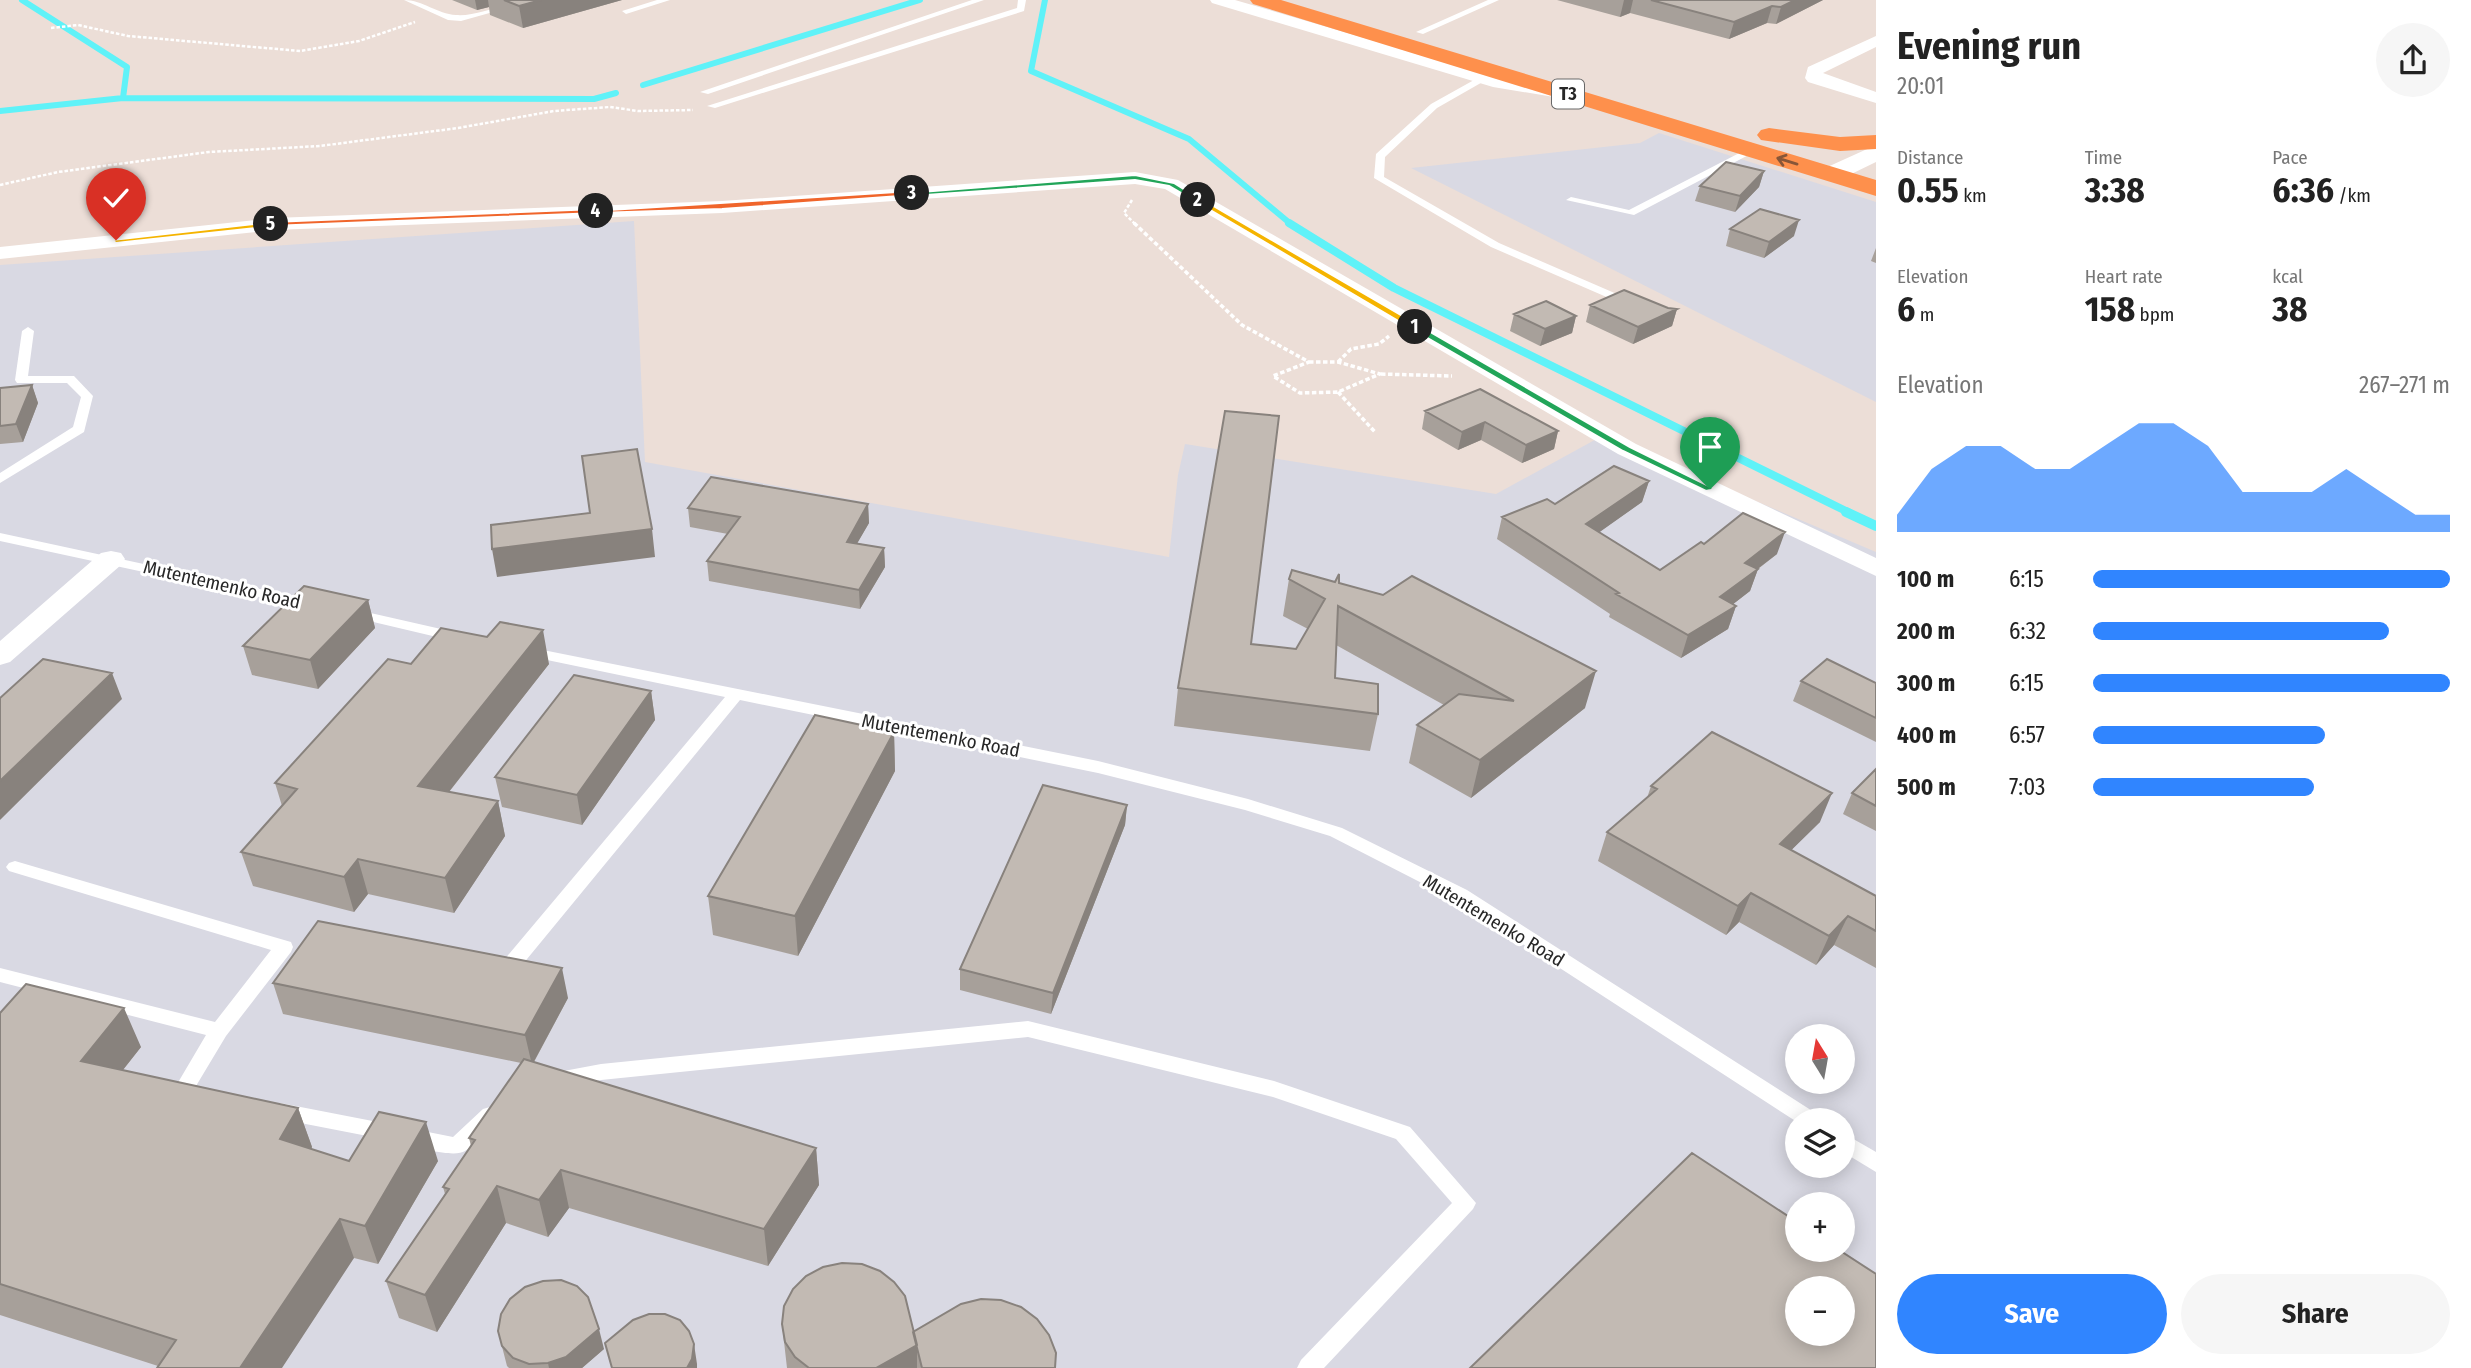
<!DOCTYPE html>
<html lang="en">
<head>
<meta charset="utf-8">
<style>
  :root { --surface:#fff; --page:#f6f6f6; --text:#222; --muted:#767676; --accent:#3085ff }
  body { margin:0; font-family:"Fira Sans Condensed",sans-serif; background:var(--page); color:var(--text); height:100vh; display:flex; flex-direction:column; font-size:26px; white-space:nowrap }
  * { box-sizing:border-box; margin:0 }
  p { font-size:23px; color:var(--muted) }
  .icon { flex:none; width:38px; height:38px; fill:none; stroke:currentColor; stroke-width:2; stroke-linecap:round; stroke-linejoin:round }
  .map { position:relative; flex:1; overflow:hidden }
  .drawer { display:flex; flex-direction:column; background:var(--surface); width:595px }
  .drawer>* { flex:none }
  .needle { width:46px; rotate:349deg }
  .fabs { position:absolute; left:1785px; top:1024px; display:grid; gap:14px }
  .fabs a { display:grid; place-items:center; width:70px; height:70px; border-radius:50%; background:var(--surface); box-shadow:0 4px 18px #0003; font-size:35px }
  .pin { position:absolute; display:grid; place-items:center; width:60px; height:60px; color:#fff; margin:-72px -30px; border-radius:50% 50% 50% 0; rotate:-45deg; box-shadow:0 0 7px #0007 }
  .pin .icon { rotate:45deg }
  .km { position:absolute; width:35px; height:35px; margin:-18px; border-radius:50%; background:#222; color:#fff; font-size:19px; line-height:35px; text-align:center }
  .round { display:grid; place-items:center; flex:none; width:74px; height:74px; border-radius:37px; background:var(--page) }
  .head { display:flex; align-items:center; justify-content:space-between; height:119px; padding:0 21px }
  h1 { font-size:38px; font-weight:700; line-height:52px }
  .stats { display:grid; grid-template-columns:repeat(3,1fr); gap:10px; height:119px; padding:7px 21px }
  .stats div { display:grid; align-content:center }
  .stats b { font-size:35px; font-weight:700 }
  .stats small { font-size:19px; font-weight:400 }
  .stats p { font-size:19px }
  .chart { height:196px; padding:14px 21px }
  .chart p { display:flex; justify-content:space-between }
  .chart svg { width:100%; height:126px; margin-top:7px; fill:var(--accent); opacity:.7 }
  .button { display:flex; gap:14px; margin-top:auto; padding:14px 21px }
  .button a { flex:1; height:80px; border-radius:42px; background:var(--accent); color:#fff; font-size:28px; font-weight:700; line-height:80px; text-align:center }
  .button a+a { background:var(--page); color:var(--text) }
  ul { padding:0 21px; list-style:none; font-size:23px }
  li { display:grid; grid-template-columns:112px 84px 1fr; align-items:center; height:52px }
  li i { height:18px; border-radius:9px; background:var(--accent) }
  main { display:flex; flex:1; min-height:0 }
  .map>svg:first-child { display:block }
</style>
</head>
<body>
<main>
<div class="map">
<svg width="1876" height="1368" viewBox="0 0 1876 1368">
  <rect width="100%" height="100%" fill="#ecded7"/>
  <path fill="#d9d9e3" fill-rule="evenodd" d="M 1659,133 L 1876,202 L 1876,402 L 1411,168 L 1640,143 Z
    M 634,221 L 645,462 L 1169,557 L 1178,475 L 1185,444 L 1496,494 L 1602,436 L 1876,552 L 1876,1368 L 0,1368 L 0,265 ZM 1797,1036 L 1843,1036 L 1843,1082 L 1797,1082 ZM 1797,1120 L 1843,1120 L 1843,1166 L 1797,1166 ZM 1797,1204 L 1843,1204 L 1843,1250 L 1797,1250 ZM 1797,1288 L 1843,1288 L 1843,1334 L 1797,1334 Z"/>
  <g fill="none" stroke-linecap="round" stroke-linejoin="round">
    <path stroke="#5ff2f8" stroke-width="6" d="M 22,0 L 127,67 L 123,98
      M 1045,0 L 1031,71 L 1189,139 L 1292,225
      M 643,85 L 920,0
      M 0,111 L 123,98 L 594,99 L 616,93"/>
    <path stroke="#5ff2f8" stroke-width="8" d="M 1289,223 L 1394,288 L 1850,513"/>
    <path stroke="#5ff2f8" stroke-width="10" d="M 1846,512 L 1876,526"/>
    <path stroke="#fff" stroke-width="2.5" stroke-dasharray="3.5 2" stroke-linecap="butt" d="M 51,28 L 78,25 L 128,36 L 300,51 L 359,41 L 415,22
      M 0,185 L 58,172 L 209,152 L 320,146 L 458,128 L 554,111 L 610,107 L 638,111 L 693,110
      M 1132,200 L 1124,213 L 1136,225"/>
    <path stroke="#fff" stroke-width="3.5" stroke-dasharray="4.5 2.5" stroke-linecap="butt" d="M 1134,223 L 1242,325 L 1309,362
      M 1309,362 L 1338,362 L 1380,374 L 1338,392 L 1300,393 L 1273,376 Z
      M 1338,362 L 1351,349 L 1379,344 L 1389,336
      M 1381,374 L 1452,376
      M 1338,392 L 1375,432"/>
    <path fill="#fff" fill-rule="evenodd" d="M 404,0 C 423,0 437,14 456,15 C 479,17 509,0 536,0 L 461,21 L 448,20 Z
      M 657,0 L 670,0 L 626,14 L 622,11 Z
      M 972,0 L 984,0 L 708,94 L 700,92 Z
      M 1018,0 L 1026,0 L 1024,11 L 715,108 L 707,106 L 1017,8 Z
      M 1488,0 L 1499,0 L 1423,34 L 1416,32 Z
      M 1483,75 L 1486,76 L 1486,80 L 1437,108 L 1385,157 L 1384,177 L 1499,243 L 1633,301 L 1633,305 L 1625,305 L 1491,247 L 1374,178 L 1376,154 L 1431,104 Z
      M 1749,148 L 1758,150 L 1634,215 L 1566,200 L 1571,197 L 1629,210 Z
      M 28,327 L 34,331 L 28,376 L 74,376 L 93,396 L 84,432 L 0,483 L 0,473 L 73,427 L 81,397 L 67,383 L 17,383 L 15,380 L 22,331 Z
      M 0,533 L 311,600 L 318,604 L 311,608 L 0,541 Z
      M 353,609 L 463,634 L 466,637 L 458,642 L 348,616 L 346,613 Z
      M 528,647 L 1098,761 L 1248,799 L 1342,828 L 1467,890 L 1817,1114 L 1820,1120 L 1797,1120 L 1797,1122 L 1455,900 L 1330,836 L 1245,810 L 1098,773 L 740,700 L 518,970 L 511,972 L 504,970 L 502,965 L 504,960 L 725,697 L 523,655 L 520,652 L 523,649 Z
      M 15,861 L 291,942 L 293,947 L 291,952 L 226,1036 L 196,1086 L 203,1088 L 206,1094 L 203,1100 C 194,1103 185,1100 176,1097 L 173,1091 L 206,1035 L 0,982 L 0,968 L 215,1022 L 271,950 L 9,871 L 6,867 L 9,863 Z
      M 1028,1021 L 1274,1081 L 1410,1127 L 1476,1203 L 1473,1209 L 1324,1368 L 1297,1368 L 1301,1360 L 1452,1203 L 1396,1139 L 1273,1097 L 1028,1037 L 601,1080 L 560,1087 L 553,1085 L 550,1079 L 553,1073 L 601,1064 Z
      M 280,1103 L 388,1124 L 395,1126 L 398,1132 L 395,1138 L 388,1140 L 280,1119 L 273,1117 L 270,1111 L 273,1105 Z
      M 490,1107 L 497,1109 L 500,1115 L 497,1121 C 487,1131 477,1144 465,1151 C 455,1158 417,1148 406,1144 L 403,1138 L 406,1132 L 413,1129 L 453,1137 L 483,1109 Z
      M 1843,1133 L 1876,1152 L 1876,1172 L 1843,1152 Z"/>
    <path fill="#fff" fill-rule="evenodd" d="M 1210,0 L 1235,0 L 1501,78 L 1560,88 L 1569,93 L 1560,98 L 1493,87 L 1212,3 Z
      M 1876,36 L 1876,47 L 1823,73 L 1876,92 L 1876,103 L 1808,82 L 1805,78 L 1808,67 Z
      M 1135,172 L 1178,180 L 1636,444 L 1876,558 L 1876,576 L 1618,454 L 1165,189 L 1135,184 L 722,213 L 274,230 L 0,259 L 0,247 L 274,218 L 722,201 Z
      M 111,551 L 121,553 L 125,559 L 121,565 L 10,662 L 0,665 L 0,641 L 101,553 Z"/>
    <path fill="#fff" fill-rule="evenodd" d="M 1876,145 L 1876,162 L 1841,179 L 1832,181 L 1823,179 L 1820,174 L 1823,169 Z"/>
    <path fill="#fe904c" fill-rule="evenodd" d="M 1250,0 L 1281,0 L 1876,180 L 1876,196 L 1253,4 Z
      M 1769,128 L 1840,137 L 1876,135 L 1876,149 L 1840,151 L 1761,140 L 1757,135 L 1761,130 Z"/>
  </g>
  <path fill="#a7a09a" d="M 452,0 L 622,0 L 523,28 L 490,15 L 489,7 L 477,10 Z
    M 1557,0 L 1823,0 L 1776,24 L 1767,23 L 1729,39 L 1630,13 L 1620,17 Z
    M 1764,171 L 1759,187 L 1735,212 L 1695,201 L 1700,186 Z
    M 1730,229 L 1794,236 L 1764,258 L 1726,246 Z
    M 1876,248 L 1876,263 L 1871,261 Z
    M 1590,305 L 1677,309 L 1672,326 L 1633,344 L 1586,322 Z
    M 1514,314 L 1576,316 L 1572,333 L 1540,346 L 1510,331 Z
    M 32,385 L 38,403 L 23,442 L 0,444 L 0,388 Z
    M 1425,411 L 1558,431 L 1554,449 L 1522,463 L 1481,440 L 1458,450 L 1422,429 Z
    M 1649,481 L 1642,502 L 1599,532 L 1660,570 L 1704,544 L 1777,554 L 1758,569 L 1750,591 L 1733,604 L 1736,606 L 1728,629 L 1681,658 L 1609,617 L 1610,614 L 1497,539 L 1502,517 Z
    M 868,504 L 869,523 L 857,543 L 884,548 L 885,567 L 860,609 L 709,581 L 707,561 L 728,534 L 690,527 L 688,508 Z
    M 1289,579 L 1339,583 L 1585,708 L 1471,798 L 1409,763 L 1417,725 L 1444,705 L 1336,645 L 1335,678 L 1378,714 L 1370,751 L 1174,726 L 1178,688 L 1251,644 L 1296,649 L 1308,629 L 1283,616 Z
    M 368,600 L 375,628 L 318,689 L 252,675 L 243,646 Z
    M 411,664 L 549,664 L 449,792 L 498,801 L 505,836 L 454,913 L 368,894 L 354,912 L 253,886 L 241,852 L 282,806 L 275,783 Z
    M 1801,681 L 1876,683 L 1876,742 L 1793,701 Z
    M 651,691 L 655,720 L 582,825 L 502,807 L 495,777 Z
    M 894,732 L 895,771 L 798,956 L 713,935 L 708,896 Z
    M 1876,769 L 1876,831 L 1843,814 L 1852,793 Z
    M 1651,786 L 1820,822 L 1791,850 L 1876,896 L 1876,968 L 1834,945 L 1816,965 L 1739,922 L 1726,935 L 1598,861 L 1607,832 L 1647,798 Z
    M 1127,805 L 1125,825 L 1051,1014 L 960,990 L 960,969 Z
    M 273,983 L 568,998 L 534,1062 L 816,1148 L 819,1185 L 768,1266 L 569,1208 L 548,1237 L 506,1223 L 437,1332 L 399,1318 L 386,1281 L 445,1194 L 443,1187 L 471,1146 L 469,1138 L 521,1063 L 283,1014 Z
    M 0,1013 L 141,1047 L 123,1070 L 298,1108 L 312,1147 L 311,1149 L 349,1161 L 438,1161 L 378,1264 L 354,1258 L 158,1366 L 0,1315 Z
    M 782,1324 L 913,1332 L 1055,1368 L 787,1368 Z
    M 498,1331 L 604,1349 L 582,1368 L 509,1368 L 507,1366 Z"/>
  <path fill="#88827d" d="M 475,0 L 488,0 L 489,7 L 477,10 Z
    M 541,0 L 622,0 L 523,28 L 519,6 Z
    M 1624,0 L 1633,0 L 1630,13 L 1620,17 Z
    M 1795,0 L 1823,0 L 1776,24 L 1781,7 Z
    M 1772,6 L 1767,23 L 1729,39 L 1734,22 Z
    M 1764,171 L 1759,187 L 1735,212 L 1740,196 Z
    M 1799,220 L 1794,236 L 1764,258 L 1769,242 Z
    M 1677,309 L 1672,326 L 1633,344 L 1638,327 Z
    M 1576,316 L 1572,333 L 1540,346 L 1545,329 Z
    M 32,385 L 38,403 L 23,442 L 16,424 Z
    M 1485,422 L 1481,440 L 1458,450 L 1462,432 Z
    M 1558,431 L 1554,449 L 1522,463 L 1526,445 Z
    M 1649,481 L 1642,502 L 1580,546 L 1586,524 Z
    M 868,504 L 869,523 L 847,561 L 847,542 Z
    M 652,529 L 655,557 L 497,577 L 492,549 Z
    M 1785,532 L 1777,554 L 1756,570 L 1758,569 L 1750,591 L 1714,619 L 1736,606 L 1728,629 L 1681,658 L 1688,635 L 1720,597 L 1745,563 Z
    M 884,548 L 885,567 L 860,609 L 859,590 Z
    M 368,600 L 375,628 L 318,689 L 310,660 Z
    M 543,630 L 549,664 L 426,821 L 418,786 Z
    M 1596,671 L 1585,708 L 1471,798 L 1480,760 Z
    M 112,673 L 122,699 L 0,820 L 0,781 Z
    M 651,691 L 655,720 L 582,825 L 577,795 Z
    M 894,732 L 895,771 L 798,956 L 795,916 Z
    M 1832,793 L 1820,822 L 1768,873 L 1780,844 Z
    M 498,801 L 505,836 L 454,913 L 445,878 Z
    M 1127,805 L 1125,825 L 1051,1014 L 1053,993 Z
    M 358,859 L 368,894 L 354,912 L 344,877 Z
    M 1751,893 L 1739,922 L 1726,935 L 1738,906 Z
    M 1848,916 L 1834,945 L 1816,965 L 1829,936 Z
    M 562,968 L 568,998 L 532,1065 L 525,1035 Z
    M 124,1008 L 141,1047 L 99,1100 L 81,1061 Z
    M 298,1108 L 312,1147 L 294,1178 L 280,1139 Z
    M 426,1122 L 438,1161 L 378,1264 L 365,1226 Z
    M 816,1148 L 819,1185 L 768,1266 L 764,1229 Z
    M 561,1170 L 569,1208 L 548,1237 L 539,1200 Z
    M 497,1186 L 506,1223 L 437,1332 L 425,1295 Z
    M 340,1219 L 354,1258 L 282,1368 L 240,1368 Z
    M 599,1329 L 604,1349 L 582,1368 L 549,1368 L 548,1363 Z
    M 694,1344 L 697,1364 L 697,1368 L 687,1368 Z
    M 917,1345 L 917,1368 L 876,1368 Z"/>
  <path fill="#c2bab3" stroke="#88827d" stroke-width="2" fill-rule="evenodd" d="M 504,0 L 541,0 L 519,6 Z
    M 1651,0 L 1795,0 L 1781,7 L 1772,6 L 1734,22 Z
    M 1726,162 L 1764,171 L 1740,196 L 1700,186 Z
    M 1760,209 L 1799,220 L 1769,242 L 1730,229 Z
    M 1624,290 L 1668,308 L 1677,309 L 1638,327 L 1590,305 Z
    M 1546,301 L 1576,316 L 1545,329 L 1514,314 Z
    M 32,385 L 16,424 L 0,426 L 0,388 Z
    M 1480,389 L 1558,431 L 1526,445 L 1485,422 L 1462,432 L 1425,411 Z
    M 1225,411 L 1279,416 L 1251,644 L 1296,649 L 1325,599 L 1289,579 L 1292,570 L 1335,582 L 1339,574 L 1339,583 L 1383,595 L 1412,576 L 1596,671 L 1480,760 L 1417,725 L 1459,694 L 1514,701 L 1338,606 L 1335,678 L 1378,684 L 1378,714 L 1178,688 Z
    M 637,449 L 652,529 L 492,549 L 491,525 L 590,513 L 582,456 Z
    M 1614,466 L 1649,481 L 1586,524 L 1660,570 L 1701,542 L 1704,544 L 1743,513 L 1785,532 L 1745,563 L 1758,569 L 1720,597 L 1736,606 L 1688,635 L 1616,594 L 1619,593 L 1502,517 L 1547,499 L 1555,504 Z
    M 711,477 L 868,504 L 847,542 L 884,548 L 859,590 L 707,561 L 740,517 L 688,508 Z
    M 304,586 L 368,600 L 310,660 L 243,646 Z
    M 500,622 L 543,630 L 418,786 L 498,801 L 445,878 L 358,859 L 344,877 L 241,852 L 297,789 L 275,783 L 388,659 L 411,664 L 441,628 L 487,637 Z
    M 43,659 L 112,673 L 0,781 L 0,698 Z
    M 1827,659 L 1876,683 L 1876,718 L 1801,681 Z
    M 574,675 L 651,691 L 577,795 L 495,777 Z
    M 815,715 L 894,732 L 795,916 L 708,896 Z
    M 1712,732 L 1832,793 L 1780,844 L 1876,896 L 1876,931 L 1848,916 L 1829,936 L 1751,893 L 1738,906 L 1607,832 L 1657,789 L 1651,786 Z
    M 1876,769 L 1876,806 L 1852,793 Z
    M 1043,785 L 1127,805 L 1053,993 L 960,969 Z
    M 318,921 L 562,968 L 525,1035 L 273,983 Z
    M 26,984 L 124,1008 L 81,1061 L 298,1108 L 280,1139 L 349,1161 L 379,1112 L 426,1122 L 365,1226 L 340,1219 L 240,1368 L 157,1368 L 176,1340 L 0,1284 L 0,1013 Z
    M 524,1059 L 816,1148 L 764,1229 L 561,1170 L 539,1200 L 497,1186 L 425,1295 L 386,1281 L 449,1189 L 443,1187 L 475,1140 L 469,1138 Z
    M 1692,1153 L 1797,1222 L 1797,1250 L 1839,1250 L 1876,1274 L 1876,1368 L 1470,1368 ZM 1797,1288 L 1843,1288 L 1843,1334 L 1797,1334 Z
    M 842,1263 L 862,1264 L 880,1271 L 894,1282 L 905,1296 L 917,1345 L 876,1368 L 809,1368 L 795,1357 L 785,1342 L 782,1324 L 784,1306 L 793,1289 L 806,1276 L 823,1267 Z
    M 561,1280 L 577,1286 L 588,1297 L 599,1329 L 566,1357 L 548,1363 L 529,1364 L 513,1358 L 502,1346 L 498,1331 L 501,1314 L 510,1299 L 525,1287 L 543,1281 Z
    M 981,1299 L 1001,1300 L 1021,1307 L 1037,1319 L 1049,1335 L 1056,1353 L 1055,1368 L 922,1368 L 913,1332 L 961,1304 Z
    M 649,1314 L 665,1314 L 680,1320 L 689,1331 L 694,1344 L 692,1359 L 687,1368 L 612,1368 L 605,1343 L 633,1320 Z"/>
  <defs><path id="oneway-shaft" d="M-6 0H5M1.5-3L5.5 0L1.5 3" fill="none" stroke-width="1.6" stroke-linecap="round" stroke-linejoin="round" transform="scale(1.75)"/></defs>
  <use stroke="#885638" href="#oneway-shaft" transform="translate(1787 161) rotate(-163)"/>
  <path fill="#22a559" stroke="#fff" stroke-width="2" d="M 1412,325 L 1418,325 L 1630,447 L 1715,489 L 1706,491 L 1623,451 L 1412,329 Z"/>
  <path fill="#f5b400" stroke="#fff" stroke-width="2" d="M 1198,197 L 1418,325 L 1420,327 L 1412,329 L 1195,201 Z"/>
  <path fill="#22a559" stroke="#fff" stroke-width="2" d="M 1135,175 L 1174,183 L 1201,200 L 1195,201 L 1169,186 L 1135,180 L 912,196 L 908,193 Z"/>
  <path fill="#f0652b" stroke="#fff" stroke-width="2" d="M 912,191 L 914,195 L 722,209 L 596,213 L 593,211 Z"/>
  <path fill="#f0652b" stroke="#fff" stroke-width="2" d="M 596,209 L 599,213 L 271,226 L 268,224 L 271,222 Z"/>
  <path fill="#f5b400" stroke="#fff" stroke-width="2" d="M 271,222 L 274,226 L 116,243 L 112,240 Z"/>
  <g text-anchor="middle" stroke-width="6" stroke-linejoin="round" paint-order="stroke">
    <rect fill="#fff" stroke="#686868" stroke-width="2" x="1552" y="79.5" width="32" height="29" rx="5"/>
    <g font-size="18" font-weight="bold" fill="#272727">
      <text x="1568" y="100">T3</text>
    </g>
    <g font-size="19" fill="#272727" stroke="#fff">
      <text transform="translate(222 584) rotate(13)" y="7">Mutentemenko Road</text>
      <text transform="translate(941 735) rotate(11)" y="7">Mutentemenko Road</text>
      <text transform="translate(1494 920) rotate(31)" y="7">Mutentemenko Road</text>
    </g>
  </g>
</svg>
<div class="fabs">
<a><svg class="needle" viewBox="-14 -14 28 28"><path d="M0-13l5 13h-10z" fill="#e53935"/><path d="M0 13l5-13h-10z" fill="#767676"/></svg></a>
<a><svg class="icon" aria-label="layers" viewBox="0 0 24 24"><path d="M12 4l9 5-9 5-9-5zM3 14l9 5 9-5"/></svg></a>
<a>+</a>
<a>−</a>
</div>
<div class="pin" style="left:1710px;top:489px;background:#1e9e55"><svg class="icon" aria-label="arrive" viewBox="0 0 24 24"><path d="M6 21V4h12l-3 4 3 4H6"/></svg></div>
<div class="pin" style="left:116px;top:240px;background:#d93025"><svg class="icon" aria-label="check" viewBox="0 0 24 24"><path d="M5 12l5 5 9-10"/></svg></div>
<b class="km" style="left:1415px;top:327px">1</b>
<b class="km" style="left:1198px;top:200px">2</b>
<b class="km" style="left:912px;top:193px">3</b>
<b class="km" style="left:596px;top:211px">4</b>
<b class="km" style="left:271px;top:224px">5</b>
</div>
<section class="drawer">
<div class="head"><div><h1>Evening run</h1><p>20:01</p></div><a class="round"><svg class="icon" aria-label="share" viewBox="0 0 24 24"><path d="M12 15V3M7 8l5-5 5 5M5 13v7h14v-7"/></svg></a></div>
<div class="stats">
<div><p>Distance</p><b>0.55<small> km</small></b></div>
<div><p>Time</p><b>3:38</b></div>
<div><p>Pace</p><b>6:36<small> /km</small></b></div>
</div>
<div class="stats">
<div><p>Elevation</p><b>6<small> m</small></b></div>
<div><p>Heart rate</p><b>158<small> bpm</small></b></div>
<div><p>kcal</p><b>38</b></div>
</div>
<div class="chart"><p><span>Elevation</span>267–271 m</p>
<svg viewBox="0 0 160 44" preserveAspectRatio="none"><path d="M0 44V38L10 22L20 14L30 14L40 22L50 22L60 14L70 6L80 6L90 14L100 30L110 30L120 30L130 22L140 30L150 38L160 38V44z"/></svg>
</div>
<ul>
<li><b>100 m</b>6:15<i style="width:100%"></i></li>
<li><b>200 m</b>6:32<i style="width:83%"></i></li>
<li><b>300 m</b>6:15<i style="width:100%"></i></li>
<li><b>400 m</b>6:57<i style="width:65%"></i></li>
<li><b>500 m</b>7:03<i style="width:62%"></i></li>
</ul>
<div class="button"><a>Save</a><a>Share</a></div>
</section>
</main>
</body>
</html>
